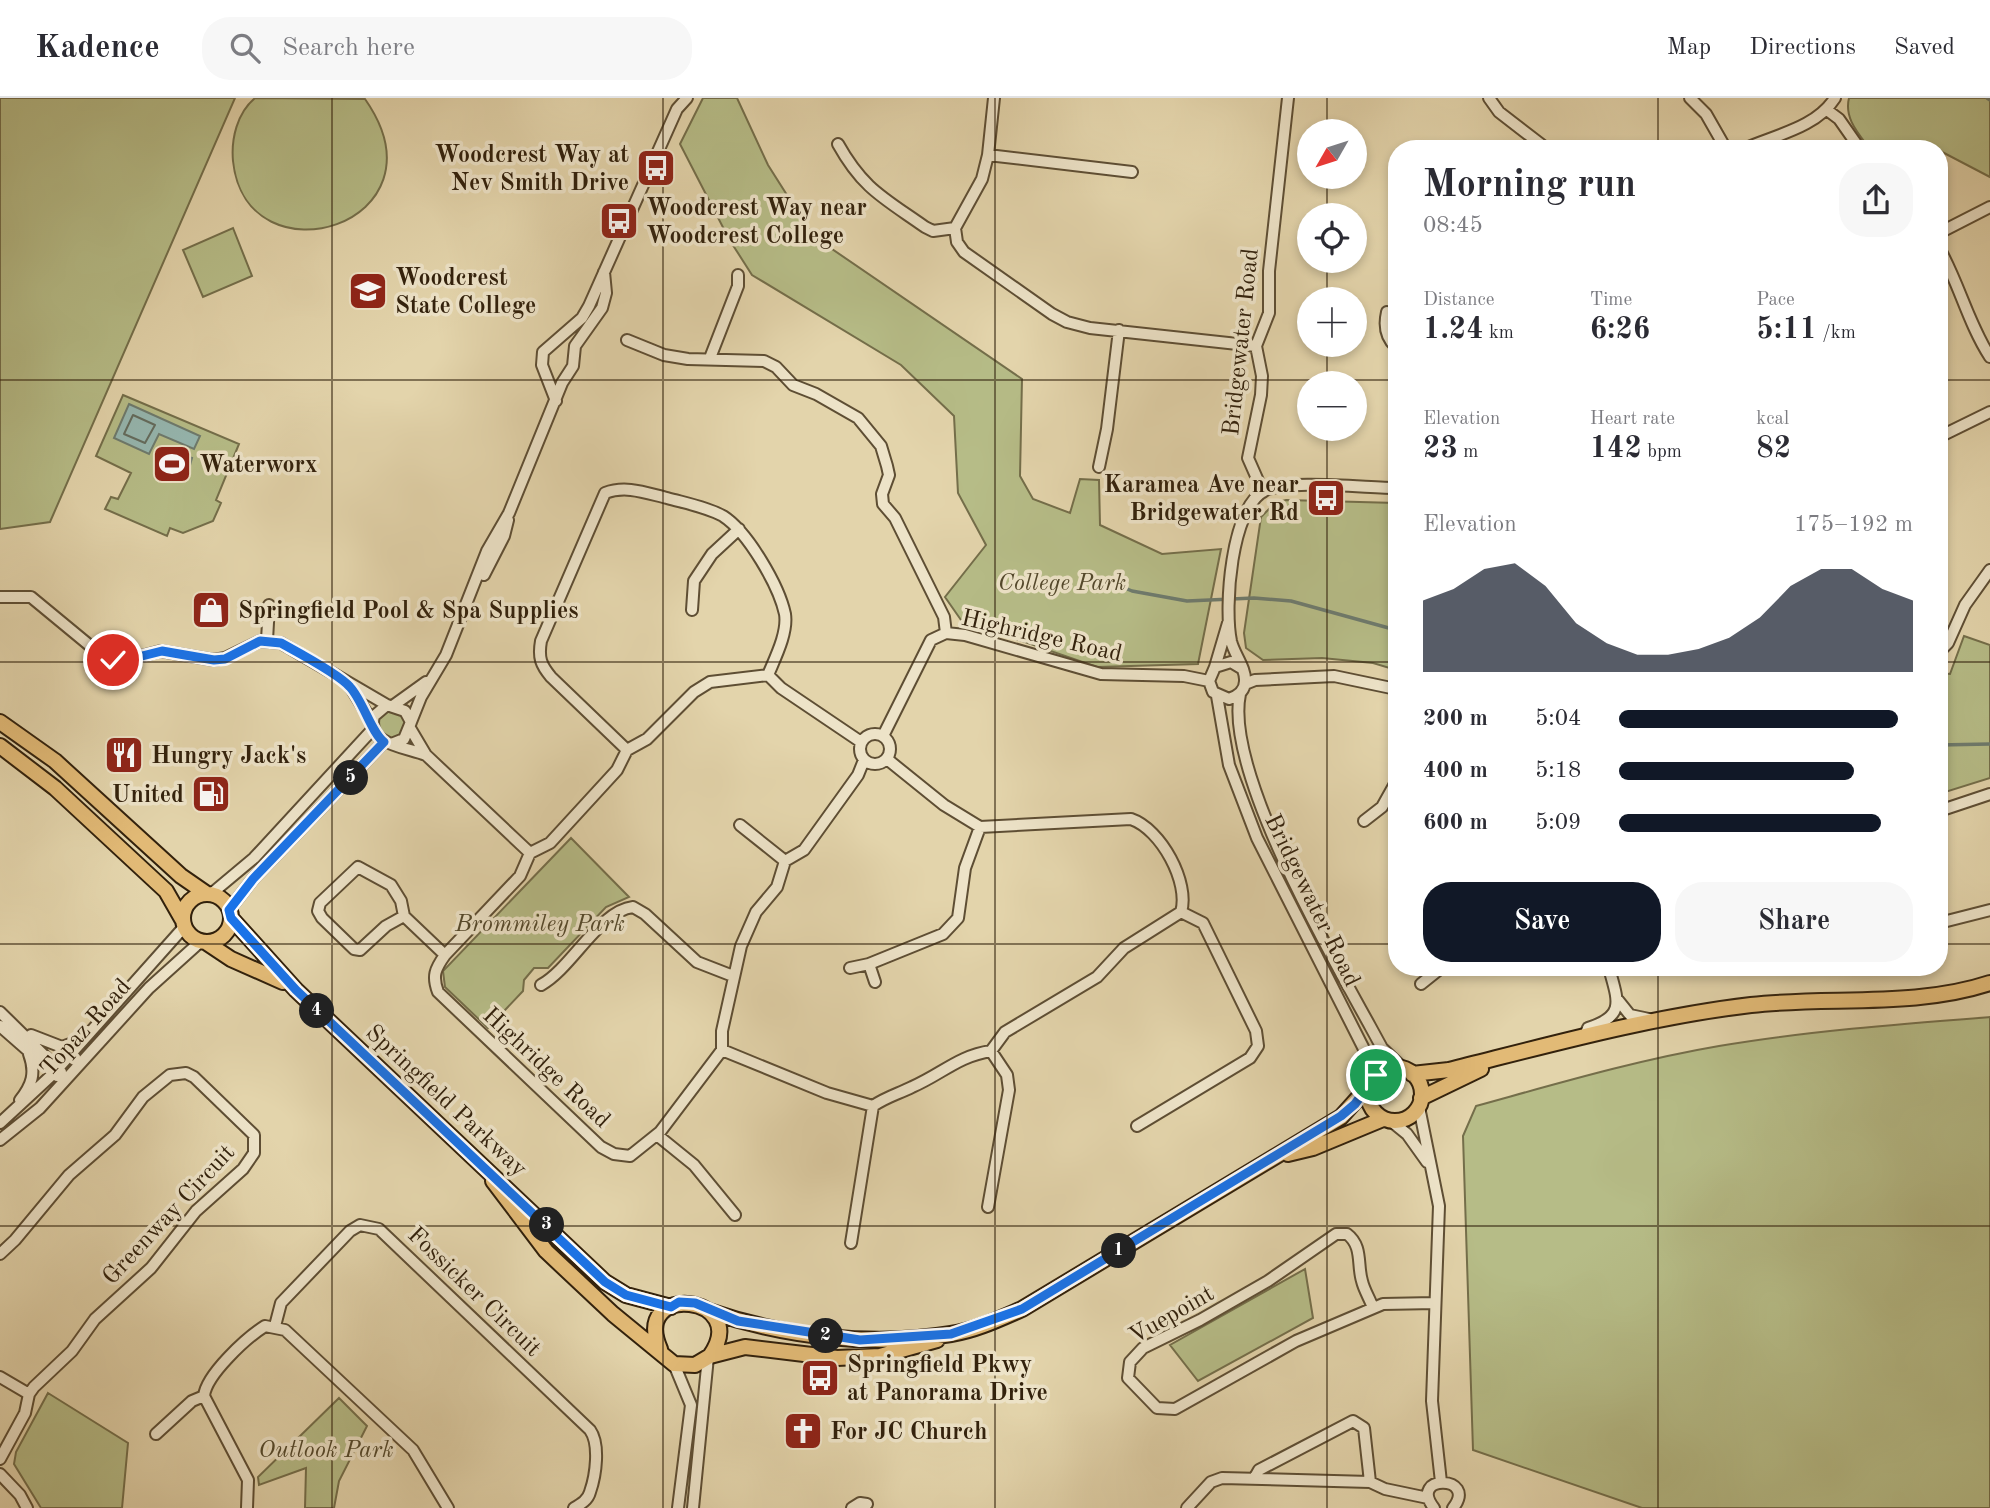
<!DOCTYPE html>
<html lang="en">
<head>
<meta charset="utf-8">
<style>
  :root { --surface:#fff; --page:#f7f7f7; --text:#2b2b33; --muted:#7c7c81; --line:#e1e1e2; --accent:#111827 }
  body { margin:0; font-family:"Old Standard TT",serif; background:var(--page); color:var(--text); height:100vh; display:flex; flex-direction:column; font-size:26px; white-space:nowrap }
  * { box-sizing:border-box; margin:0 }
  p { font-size:23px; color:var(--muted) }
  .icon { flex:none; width:38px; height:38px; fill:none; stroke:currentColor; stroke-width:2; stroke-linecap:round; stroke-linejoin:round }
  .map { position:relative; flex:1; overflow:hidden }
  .side { position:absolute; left:1388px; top:42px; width:560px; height:836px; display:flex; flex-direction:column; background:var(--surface); border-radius:28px; box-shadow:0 4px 10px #0003 }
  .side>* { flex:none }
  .needle { width:46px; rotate:231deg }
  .buttons { position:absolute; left:1297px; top:21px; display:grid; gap:14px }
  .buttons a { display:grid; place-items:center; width:70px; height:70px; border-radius:50%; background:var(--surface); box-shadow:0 4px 10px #0003; font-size:35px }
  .pin { position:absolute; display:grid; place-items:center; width:60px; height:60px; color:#fff; margin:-30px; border:4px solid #fff; border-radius:50%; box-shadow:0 2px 7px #0007 }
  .km { position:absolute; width:35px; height:35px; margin:-18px; border-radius:50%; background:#222; color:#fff; font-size:19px; line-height:35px; text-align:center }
  .round { display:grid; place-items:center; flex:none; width:74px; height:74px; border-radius:28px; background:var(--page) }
  .overview { display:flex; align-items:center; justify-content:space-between; height:119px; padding:0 35px }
  h1 { font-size:38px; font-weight:600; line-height:52px }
  .figures { display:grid; grid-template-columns:repeat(3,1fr); gap:10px; height:119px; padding:7px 35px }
  .figures div { display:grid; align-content:center }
  .figures b { font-size:30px; font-weight:600 }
  .figures small { font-size:19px; font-weight:400 }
  .figures p { font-size:19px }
  .chart { height:196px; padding:14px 35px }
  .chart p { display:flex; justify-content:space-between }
  .chart svg { width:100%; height:126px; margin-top:7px; fill:var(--accent); opacity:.7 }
  .action { display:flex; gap:14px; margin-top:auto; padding:14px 35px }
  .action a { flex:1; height:80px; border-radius:28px; background:var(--accent); color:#fff; font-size:28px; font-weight:600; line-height:80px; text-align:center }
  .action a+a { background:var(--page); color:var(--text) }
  ul { padding:0 35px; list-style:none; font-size:23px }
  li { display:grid; grid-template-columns:112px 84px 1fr; align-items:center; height:52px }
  li i { height:18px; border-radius:9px; background:var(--accent) }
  header { display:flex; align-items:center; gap:42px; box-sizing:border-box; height:98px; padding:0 35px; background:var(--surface); border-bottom:2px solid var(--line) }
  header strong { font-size:33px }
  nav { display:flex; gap:38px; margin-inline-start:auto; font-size:24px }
  .search { width:490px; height:63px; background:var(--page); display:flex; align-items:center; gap:18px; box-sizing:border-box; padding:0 24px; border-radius:28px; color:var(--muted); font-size:26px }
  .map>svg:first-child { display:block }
</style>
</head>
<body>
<header>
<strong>Kadence</strong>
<div class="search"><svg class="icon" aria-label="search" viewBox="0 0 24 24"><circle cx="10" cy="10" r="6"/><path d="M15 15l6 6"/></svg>Search here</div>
<nav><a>Map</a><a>Directions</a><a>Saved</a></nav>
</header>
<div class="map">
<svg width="1990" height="1410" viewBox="0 0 1990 1410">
  <rect width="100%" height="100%" fill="#e3d4ab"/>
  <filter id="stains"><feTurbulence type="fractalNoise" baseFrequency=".00286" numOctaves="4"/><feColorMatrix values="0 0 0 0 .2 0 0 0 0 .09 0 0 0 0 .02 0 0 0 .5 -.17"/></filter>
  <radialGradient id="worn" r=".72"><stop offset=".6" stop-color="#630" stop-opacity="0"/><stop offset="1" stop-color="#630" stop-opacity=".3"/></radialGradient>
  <path fill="#b6bc87" stroke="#746e4a" stroke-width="2" d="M 0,0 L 235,0 L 50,424 L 0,431 Z
    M 255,0 L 365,1 C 453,127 246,188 233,63 C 231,41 237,15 255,0 Z
    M 703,0 L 737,0 L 768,67 L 813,138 L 1022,281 L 1020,378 L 1033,401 L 1070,415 L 1080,381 L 1099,382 L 1100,427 L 1162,456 L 1221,451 L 1198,566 L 1097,569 L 961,522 L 945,499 L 986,447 L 958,395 L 954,318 L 901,267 L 752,177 L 729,141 L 680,46 Z
    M 1849,0 L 1990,0 L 1990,79 L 1925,45 L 1918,51 L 1870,51 C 1858,35 1844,20 1849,0 Z
    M 233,130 L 252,178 L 203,199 L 183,152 Z
    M 123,297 L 239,346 L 216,402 L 221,405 L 213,423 L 183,435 L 170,430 L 167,438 L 105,411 L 111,399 L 118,401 L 131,375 L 96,358 Z
    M 1286,402 L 1396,405 L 1396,572 L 1373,565 L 1322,560 L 1263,562 L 1246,550 L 1244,535 L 1261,419 L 1275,405 Z
    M 1964,538 L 1990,547 L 1990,680 L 1939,696 L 1939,575 L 1950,576 Z
    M377 626a14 14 0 1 1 28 0a14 14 0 1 1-28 0Z
    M 571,740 L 629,799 L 606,809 L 548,870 L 534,870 L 524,882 L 523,893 L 488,930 L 445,889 L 443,873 Z
    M 1990,919 L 1990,1410 L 1642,1410 L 1473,1352 L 1463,1038 L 1476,1008 C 1556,986 1637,962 1719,948 C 1808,933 1900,926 1990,919 Z
    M 1305,1171 L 1313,1220 L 1198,1283 L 1170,1247 Z
    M 48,1295 L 128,1345 L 122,1410 L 41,1410 L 14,1366 L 16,1354 Z
    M 339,1300 L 367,1328 L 339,1383 L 334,1410 L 305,1410 L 306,1370 L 259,1387 L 258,1379 Z"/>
  <path fill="#96b7b0" stroke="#6e7b6e" stroke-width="2" d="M 129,306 L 200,338 L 194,351 L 159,336 L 149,356 L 114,340 Z
    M 169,353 L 192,360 L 188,375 L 177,381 L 167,373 L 160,376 L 159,369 Z"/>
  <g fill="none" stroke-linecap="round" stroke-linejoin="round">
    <path stroke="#646c5e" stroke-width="2" d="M 133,317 L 155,327 L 145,345 L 124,336 Z"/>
    <path stroke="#6e7b6e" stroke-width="3.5" d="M 1987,0 L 1990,2
      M 1101,480 L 1132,493 L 1187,503 L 1254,500 L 1291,503 L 1396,532
      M 1939,647 L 1990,646"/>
    <g stroke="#5e4e34" stroke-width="14">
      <path id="minor" d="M 994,0 L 988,57 L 982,81 L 955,130 L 957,144 L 964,154 L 1052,216 L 1067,224 L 1090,230 L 1256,248
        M 1489,0 L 1499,14 L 1547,51
        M 1690,0 L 1706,16 L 1726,51
        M 1827,12 L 1839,21 L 1860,51
        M 838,46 C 863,91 884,100 925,129 L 933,133 L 955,130
        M 1744,51 C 1775,37 1816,30 1835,0
        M 988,57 L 1132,74
        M 1939,135 L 1990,109
        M 1939,150 C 1959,185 1968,225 1990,259
        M 1387,214 C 1384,227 1386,240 1396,249
        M 627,242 L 664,257 L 688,261 L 764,263 L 776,269 L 793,287 L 816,296 L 858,320 L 881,348 L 887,368 L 889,377 L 882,396 L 883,406 L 895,420 L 944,519 L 946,535
        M 710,260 L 738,188 L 738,177
        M 556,303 L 542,267 L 543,254 L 582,220 L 589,208 L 677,11 L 687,0
        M 1939,339 L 1990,314
        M 1099,369 L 1107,331 L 1119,232
        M 1263,394 L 1248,360 L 1261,297 L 1262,278 L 1256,248 L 1269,215 L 1269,173 L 1288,0
        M 484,477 L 504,438 L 508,422
        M 0,499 L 31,499 L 100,556 L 122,563 L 161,553 L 214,562 L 225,560 L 260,543 L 281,545 L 387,607
        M 692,512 L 694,483 L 712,456 L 739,431
        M 267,542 L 269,507
        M 1939,554 L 1948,545 L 1965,507 L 1990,472
        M 1215,569 L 1228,525
        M 1241,570 L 1231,564 L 1215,569 L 1209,583 L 1213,594 L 1229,601 C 1238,598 1245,593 1245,583 C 1246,570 1234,556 1231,543 C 1224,509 1231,411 1264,393 C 1287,381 1367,390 1396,390
        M 1245,586 L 1255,582 L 1334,578 L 1396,591
        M 350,588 L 372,624
        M 1240,596 C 1224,672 1331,857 1370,928 L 1382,950 L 1404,971
        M 1217,598 L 1229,667 L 1257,740 L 1367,957 L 1372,981
        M 394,607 L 426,584
        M 411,624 L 421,599 L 446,557 L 487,453 L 509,415 L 562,285 L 573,268 L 575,248 L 602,210 L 606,195 L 604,174
        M 410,630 L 426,657 L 530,755
        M860 651a15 15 0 1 1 30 0a15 15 0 1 1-30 0Z
        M 883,638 L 931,542 L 946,535 L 965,537 L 1101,576 L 1184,578 L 1209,583
        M 394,645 L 404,641 L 411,624 L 405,613 L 387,607 L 374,618 C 366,647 406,649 426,657
        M 627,652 L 551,579 C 541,567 538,560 541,543 L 605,395 C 626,387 646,395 667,400 C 685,405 707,409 723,418 C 748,434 779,488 785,516 C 788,535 775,560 768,577
        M 1939,713 L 1990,696
        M 1364,723 L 1382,709 L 1396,684
        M 740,727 L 785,763
        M 530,755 L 520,778 L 445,857 C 435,871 432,878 438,894 L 601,1049 L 614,1056 L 630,1058 L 660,1034 L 722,952 L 722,933 L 741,848 L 756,814 L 777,789 L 785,763 L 804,752 L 858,677 L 864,662
        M 530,755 L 550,745 L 617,672 L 627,652 L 647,641 L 694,594 L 710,584 L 768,577 L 781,590 L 861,644
        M 211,796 L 254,760 L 373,631
        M 229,812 L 253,781 L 384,644
        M 404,818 L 386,828 L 360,852 L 354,851 L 322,820 L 318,813 L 320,805 L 358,769 L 391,787 L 401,803 L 404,818 L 445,857
        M 1939,825 L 1990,812
        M 869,866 L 943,836 L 958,820 L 965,770 L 980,729
        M 850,870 L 869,866 L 875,884
        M 1421,886 L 1441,870
        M 541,887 C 572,870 599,813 633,809 L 645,816 L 697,864 L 733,878
        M 1618,902 L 1630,917 L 1649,921
        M 0,914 L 61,974
        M 0,928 L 57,978
        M 31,937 L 62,949 L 78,943
        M 1585,938 L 1588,930 C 1626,918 1618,903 1609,870
        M 722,952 L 827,995 L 873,1008 C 886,999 898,996 912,989 C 942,976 958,958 991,953 L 1005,934 L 1097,879 L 1124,850 L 1181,814 C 1190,785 1161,731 1131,721 L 980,729 L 944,707 L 887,661
        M 20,1002 C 32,987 36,975 29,956
        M 1419,1009 L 1439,1108 L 1432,1303 L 1441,1384
        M 1391,1023 L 1407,1036 L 1427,1064
        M 0,1025 L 53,976 L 184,829
        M 1137,1028 L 1250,960 L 1258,948 L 1256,933 L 1203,825 L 1181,814
        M 657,1037 L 694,1067 L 735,1117
        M 0,1042 L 40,1010 L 149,890 L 200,844
        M 988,1109 L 1009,992 L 1007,977 L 991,953
        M 851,1145 L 873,1008
        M 0,1156 L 15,1142 L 69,1077 L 115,1037 L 143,999 L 170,977 L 186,975 L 194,979 L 254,1037 L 254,1055 L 243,1071 L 196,1113 L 151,1170 L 95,1221 L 72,1253 L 34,1289 L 29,1296 L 25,1315 L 0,1361
        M 1373,1210 C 1370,1201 1364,1192 1362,1183 C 1357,1167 1363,1148 1347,1136 L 1336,1136 L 1268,1183 L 1200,1222 L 1143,1250 L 1130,1264 L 1128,1280 L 1157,1310 L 1175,1311 L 1296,1243 L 1383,1206 L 1435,1205
        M 275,1228 L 281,1205 L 350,1133 L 360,1127 L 379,1131 L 590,1332 C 600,1346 596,1377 590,1394 C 588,1402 581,1406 574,1410
        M 674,1266 L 691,1307 L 678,1410
        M 0,1279 L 29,1296
        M 204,1298 C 206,1277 246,1240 265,1228 L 285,1232 L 413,1352 L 448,1410
        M 204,1298 L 248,1382 L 247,1410
        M 156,1336 L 192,1303 L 204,1298
        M 0,1376 L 20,1397 L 27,1410
        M 1255,1379 L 1259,1372 L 1353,1323 L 1364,1330 L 1370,1384
        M 693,1410 L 708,1259
        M 852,1410 L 860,1405 L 867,1406
        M 1187,1410 L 1211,1384 L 1222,1380 L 1370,1384 L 1385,1391 L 1428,1400
        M 1434,1410 C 1407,1376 1479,1377 1453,1410"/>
    </g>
    <g stroke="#32210c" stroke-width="18">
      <path id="major" d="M 0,624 L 55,663 L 181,778 L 207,796
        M 0,648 L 55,690 L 166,793 L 182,821
        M183 820a24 24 0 1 1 48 0a24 24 0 1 1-48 0Z
        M 231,820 L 296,892 L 605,1184 L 626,1197 L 671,1209
        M 207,845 L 231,861 L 283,884
        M1368 996a27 27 0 1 1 54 0a27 27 0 1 1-54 0Z
        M 1412,976 L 1449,972 C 1549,947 1649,919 1751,907 C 1829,898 1915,910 1990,885
        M 1421,1000 L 1481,971
        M 1288,1056 L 1313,1050 L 1383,1021
        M 493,1083 L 546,1153 L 613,1216 L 674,1266 L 695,1267 L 710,1258 L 745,1249 L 837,1260 L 880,1258 L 937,1242
        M 709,1213 C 785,1239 872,1249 951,1236 C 976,1232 999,1221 1022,1211 L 1341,1019 L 1368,989
        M 660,1251 C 630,1183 753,1197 710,1258"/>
    </g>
    <use href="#minor" stroke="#ede3c8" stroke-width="10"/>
    <use href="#major" stroke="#e2ba76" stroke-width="14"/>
  </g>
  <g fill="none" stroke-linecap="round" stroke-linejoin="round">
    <g stroke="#fff" stroke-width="14">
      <path id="route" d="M 113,562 L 122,563 L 162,553 L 214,562 L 225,561 L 260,543 L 281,545 C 297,554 339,576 350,589 C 363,603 372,636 384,644 L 253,781 L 229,812 L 231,820 L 296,892 L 605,1184 L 626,1197 L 671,1209 L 679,1204 L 695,1205 L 738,1223 L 860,1242 L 951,1236 L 1022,1211 L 1341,1018 L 1355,1006 L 1376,977"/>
    </g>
    <use href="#route" stroke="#1a73e8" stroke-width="9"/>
  </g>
  <path fill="none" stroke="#32210c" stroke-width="2" stroke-opacity="0.55" d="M 332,0 L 332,1410M 663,0 L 663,1410M 995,0 L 995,1410M 1327,0 L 1327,33M 1658,0 L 1658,51M 1327,79 L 1327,117M 1327,163 L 1327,201M 1327,247 L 1327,285M 0,282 L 1396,282M 1939,282 L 1990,282M 1327,331 L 1327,1410M 0,564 L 1396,564M 1939,564 L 1990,564M 0,846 L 1396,846M 1939,846 L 1990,846M 1658,870 L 1658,1410M 0,1128 L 1990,1128"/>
  <defs>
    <g id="bus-square" transform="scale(2.0125)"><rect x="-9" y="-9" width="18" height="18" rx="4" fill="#8f2418" stroke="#ede3c8"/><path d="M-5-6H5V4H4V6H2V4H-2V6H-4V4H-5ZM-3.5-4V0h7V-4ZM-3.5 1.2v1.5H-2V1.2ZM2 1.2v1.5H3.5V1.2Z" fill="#fff"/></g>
    <g id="school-square" transform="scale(2.0125)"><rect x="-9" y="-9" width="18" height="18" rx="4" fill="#8f2418" stroke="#ede3c8"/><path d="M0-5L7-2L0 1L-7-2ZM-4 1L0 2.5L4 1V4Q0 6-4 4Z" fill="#fff"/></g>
    <g id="stadium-square" transform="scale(2.0125)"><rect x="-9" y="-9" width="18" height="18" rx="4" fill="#8f2418" stroke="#ede3c8"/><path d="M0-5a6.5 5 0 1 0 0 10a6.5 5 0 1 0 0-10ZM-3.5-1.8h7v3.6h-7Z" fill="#fff"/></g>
    <g id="shop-square" transform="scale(2.0125)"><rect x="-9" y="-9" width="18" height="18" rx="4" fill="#8f2418" stroke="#ede3c8"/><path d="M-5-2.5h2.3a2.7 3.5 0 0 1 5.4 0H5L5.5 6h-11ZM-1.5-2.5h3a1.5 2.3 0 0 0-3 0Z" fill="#fff"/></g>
    <g id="restaurant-square" transform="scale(2.0125)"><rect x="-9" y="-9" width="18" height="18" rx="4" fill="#8f2418" stroke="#ede3c8"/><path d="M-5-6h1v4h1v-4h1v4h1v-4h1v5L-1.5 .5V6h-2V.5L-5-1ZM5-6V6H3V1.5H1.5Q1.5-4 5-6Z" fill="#fff"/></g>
    <g id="fuel-square" transform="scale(2.0125)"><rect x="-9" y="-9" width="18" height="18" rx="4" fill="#8f2418" stroke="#ede3c8"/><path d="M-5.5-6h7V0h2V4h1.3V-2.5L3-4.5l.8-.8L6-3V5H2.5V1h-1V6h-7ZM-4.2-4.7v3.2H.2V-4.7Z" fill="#fff"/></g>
    <g id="church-square" transform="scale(2.0125)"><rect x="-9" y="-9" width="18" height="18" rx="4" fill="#8f2418" stroke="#ede3c8"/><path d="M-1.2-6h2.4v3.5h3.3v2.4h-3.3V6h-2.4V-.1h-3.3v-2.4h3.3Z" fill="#fff"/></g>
  </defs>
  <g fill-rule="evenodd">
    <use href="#bus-square" x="656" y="70"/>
    <use href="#bus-square" x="619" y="123"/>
    <use href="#school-square" x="368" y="193"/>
    <use href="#stadium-square" x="172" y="366"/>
    <use href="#bus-square" x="1326" y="400"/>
    <use href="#shop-square" x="211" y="512"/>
    <use href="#restaurant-square" x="124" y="657"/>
    <use href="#fuel-square" x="211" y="696"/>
    <use href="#bus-square" x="820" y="1280"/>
    <use href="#church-square" x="803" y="1333"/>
  </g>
  <g text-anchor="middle" stroke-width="7" stroke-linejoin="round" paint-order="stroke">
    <g font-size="24" font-weight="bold" fill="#32210c" stroke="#ede3c8" text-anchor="start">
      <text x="629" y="64" text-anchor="end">Woodcrest Way at<tspan x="629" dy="28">Nev Smith Drive</tspan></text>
      <text x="646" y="117">Woodcrest Way near<tspan x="646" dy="28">Woodcrest College</tspan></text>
      <text x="395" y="187">Woodcrest<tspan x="395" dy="28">State College</tspan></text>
      <text x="199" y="374">Waterworx</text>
      <text x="1299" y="394" text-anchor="end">Karamea Ave near<tspan x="1299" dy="28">Bridgewater Rd</tspan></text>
      <text x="238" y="520">Springfield Pool &amp; Spa Supplies</text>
      <text x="151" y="665">Hungry Jack's</text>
      <text x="184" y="704" text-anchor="end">United</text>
      <text x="847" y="1274">Springfield Pkwy<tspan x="847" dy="28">at Panorama Drive</tspan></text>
      <text x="830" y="1341">For JC Church</text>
    </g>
    <g font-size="24" fill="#32210c" stroke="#ede3c8">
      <text transform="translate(1240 244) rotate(-84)" y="8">Bridgewater Road</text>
      <text transform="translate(1042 537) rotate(13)" y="8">Highridge Road</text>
      <text transform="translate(1313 802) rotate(64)" y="8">Bridgewater Road</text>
      <text transform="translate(85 929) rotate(-48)" y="8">Topaz Road</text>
      <text transform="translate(547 969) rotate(43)" y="8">Highridge Road</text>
      <text transform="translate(447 1002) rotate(43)" y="8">Springfield Parkway</text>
      <text transform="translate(168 1116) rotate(-47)" y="8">Greenway Circuit</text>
      <text transform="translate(475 1193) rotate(44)" y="8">Fossicker Circuit</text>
      <text transform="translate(1171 1216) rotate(-30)" y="8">Vuepoint</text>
    </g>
    <g font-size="24" font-style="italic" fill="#53482b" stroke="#ede3c8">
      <text x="1062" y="492">College Park</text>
      <text x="540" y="833">Brommiley Park</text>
      <text x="326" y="1359">Outlook Park</text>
    </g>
  </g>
  <rect width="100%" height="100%" filter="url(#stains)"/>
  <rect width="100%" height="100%" fill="url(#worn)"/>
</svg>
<div class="buttons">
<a><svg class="needle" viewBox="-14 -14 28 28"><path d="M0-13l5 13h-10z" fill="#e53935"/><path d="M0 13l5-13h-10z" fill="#7c7c81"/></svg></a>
<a><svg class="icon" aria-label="locate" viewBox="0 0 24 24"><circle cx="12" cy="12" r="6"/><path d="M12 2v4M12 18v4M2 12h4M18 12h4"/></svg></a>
<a>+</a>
<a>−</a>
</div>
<div class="pin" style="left:1376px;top:977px;background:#1e9e55"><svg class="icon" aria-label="arrive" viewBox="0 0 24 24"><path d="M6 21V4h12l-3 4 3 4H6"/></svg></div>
<div class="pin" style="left:113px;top:562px;background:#d93025"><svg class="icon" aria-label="check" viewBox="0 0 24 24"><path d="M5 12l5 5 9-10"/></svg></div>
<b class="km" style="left:1119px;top:1153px">1</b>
<b class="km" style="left:826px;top:1238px">2</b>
<b class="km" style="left:547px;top:1127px">3</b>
<b class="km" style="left:317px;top:913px">4</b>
<b class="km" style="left:351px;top:680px">5</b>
<section class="side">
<div class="overview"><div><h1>Morning run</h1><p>08:45</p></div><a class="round"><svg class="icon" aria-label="share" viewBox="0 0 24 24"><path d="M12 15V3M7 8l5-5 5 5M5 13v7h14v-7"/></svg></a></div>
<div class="figures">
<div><p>Distance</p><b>1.24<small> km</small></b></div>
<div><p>Time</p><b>6:26</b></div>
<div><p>Pace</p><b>5:11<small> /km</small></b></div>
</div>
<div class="figures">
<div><p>Elevation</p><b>23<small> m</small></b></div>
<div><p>Heart rate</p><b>142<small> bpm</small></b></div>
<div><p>kcal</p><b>82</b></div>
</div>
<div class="chart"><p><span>Elevation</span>175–192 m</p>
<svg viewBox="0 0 160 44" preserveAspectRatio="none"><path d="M0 44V19L10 15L20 8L30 6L40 14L50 27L60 34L70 38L80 38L90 36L100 32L110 25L120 14L130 8L140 8L150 15L160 19V44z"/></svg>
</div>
<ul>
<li><b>200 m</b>5:04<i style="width:95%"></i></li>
<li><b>400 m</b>5:18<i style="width:80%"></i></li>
<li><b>600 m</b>5:09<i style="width:89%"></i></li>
</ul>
<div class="action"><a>Save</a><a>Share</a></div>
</section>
</div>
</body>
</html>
